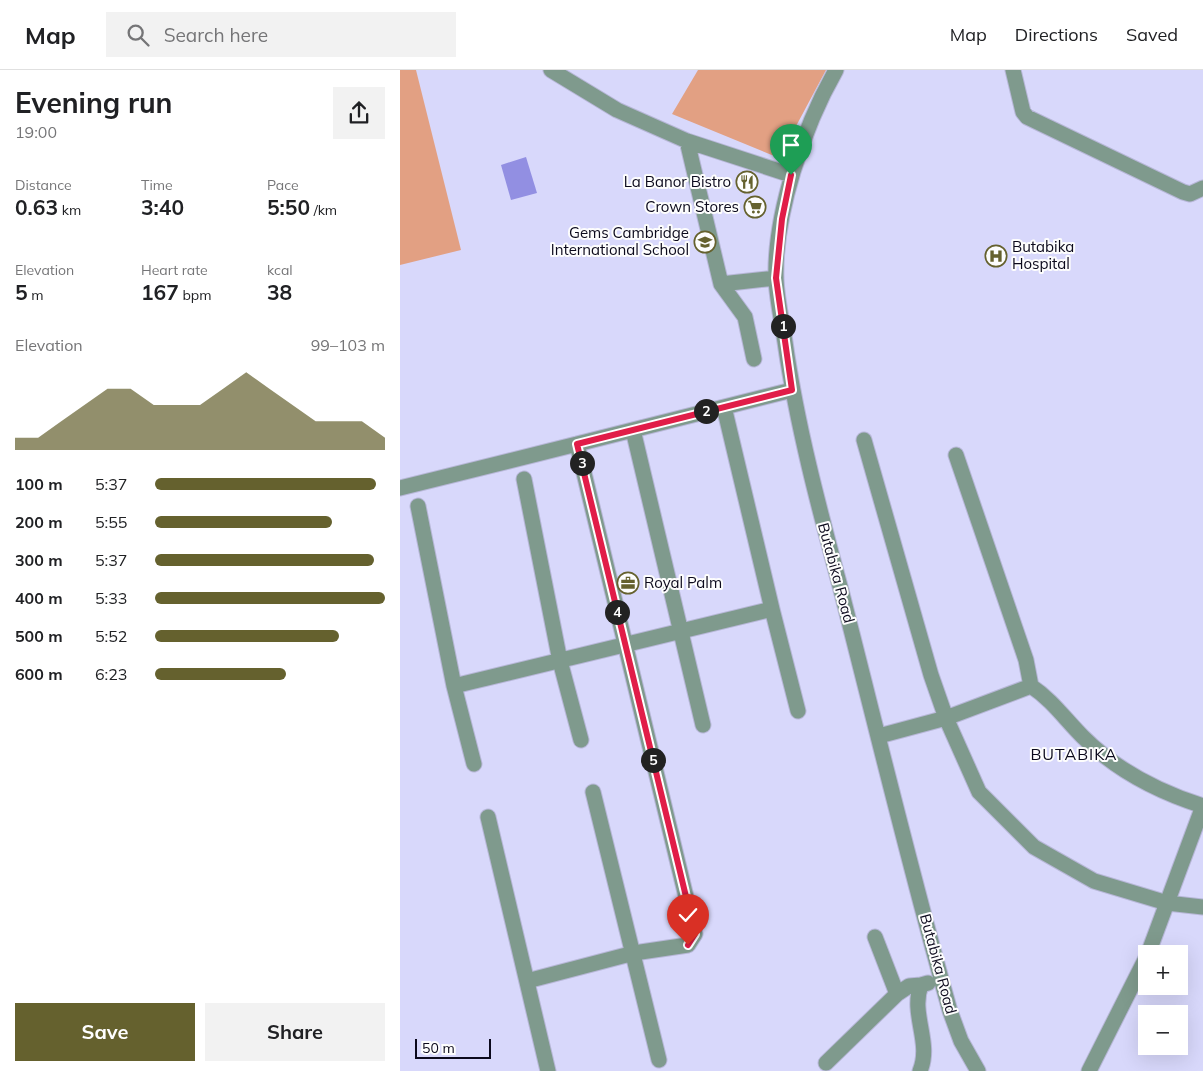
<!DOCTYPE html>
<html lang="en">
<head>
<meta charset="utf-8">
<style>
  :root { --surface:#fff; --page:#f2f2f2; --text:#202124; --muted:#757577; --line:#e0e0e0; --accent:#65612e }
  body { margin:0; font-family:Mulish,sans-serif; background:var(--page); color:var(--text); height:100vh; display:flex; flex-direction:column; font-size:19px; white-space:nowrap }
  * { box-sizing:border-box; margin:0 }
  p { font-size:16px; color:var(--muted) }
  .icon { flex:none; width:28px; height:28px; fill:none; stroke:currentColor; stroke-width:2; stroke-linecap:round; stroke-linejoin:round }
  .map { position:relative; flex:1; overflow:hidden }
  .sheet { display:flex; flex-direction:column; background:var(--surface); width:400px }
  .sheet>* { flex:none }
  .tools { position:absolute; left:738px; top:875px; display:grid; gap:10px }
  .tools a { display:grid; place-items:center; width:50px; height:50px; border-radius:0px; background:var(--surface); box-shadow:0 5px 20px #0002; font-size:25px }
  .scale { position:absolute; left:15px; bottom:12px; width:76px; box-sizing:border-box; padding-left:5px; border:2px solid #0b091c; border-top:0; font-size:14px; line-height:18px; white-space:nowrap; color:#0b091c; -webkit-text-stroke:4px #fdfdfd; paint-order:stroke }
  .pin { position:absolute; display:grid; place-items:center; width:42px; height:42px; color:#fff; margin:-51px -21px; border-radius:50% 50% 50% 0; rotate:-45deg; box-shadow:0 0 5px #0007 }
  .pin .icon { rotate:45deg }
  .km { position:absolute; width:25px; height:25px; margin:-12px; border-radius:50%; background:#222; color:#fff; font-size:14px; line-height:25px; text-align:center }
  .round { display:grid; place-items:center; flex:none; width:52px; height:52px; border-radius:0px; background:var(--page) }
  .head { display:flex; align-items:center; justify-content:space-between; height:85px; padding:0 15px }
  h1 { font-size:28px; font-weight:700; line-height:38px }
  .figures { display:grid; grid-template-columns:repeat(3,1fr); gap:8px; height:85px; padding:5px 15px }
  .figures div { display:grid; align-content:center }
  .figures b { font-size:21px; font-weight:700 }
  .figures small { font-size:14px; font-weight:400 }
  .figures p { font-size:14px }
  .chart { height:140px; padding:10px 15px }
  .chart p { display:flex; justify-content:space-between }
  .chart svg { width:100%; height:90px; margin-top:5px; fill:var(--accent); opacity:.7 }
  .action { display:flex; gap:10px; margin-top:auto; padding:10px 15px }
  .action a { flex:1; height:58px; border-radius:0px; background:var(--accent); color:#fff; font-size:20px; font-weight:700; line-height:58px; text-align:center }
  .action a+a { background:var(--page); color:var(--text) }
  ul { padding:0 15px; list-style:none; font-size:16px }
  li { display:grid; grid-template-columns:80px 60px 1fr; align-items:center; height:38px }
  li i { height:12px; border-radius:6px; background:var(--accent) }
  header { display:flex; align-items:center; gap:30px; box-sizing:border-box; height:70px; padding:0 25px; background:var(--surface); border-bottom:1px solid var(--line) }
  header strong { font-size:24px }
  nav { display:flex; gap:28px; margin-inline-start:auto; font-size:18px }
  .search { width:350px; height:45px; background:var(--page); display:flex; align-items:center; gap:12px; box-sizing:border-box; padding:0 18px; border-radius:0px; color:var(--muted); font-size:19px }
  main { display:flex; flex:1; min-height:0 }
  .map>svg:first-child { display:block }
</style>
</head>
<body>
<header>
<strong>Map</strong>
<div class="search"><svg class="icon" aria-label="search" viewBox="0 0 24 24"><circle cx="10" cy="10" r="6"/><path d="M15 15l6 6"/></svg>Search here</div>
<nav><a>Map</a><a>Directions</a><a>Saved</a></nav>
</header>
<main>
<section class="sheet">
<div class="head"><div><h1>Evening run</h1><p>19:00</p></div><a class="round"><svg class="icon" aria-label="share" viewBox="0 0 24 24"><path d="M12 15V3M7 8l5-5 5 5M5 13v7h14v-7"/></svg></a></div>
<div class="figures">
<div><p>Distance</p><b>0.63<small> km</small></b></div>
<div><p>Time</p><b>3:40</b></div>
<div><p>Pace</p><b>5:50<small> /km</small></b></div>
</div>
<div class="figures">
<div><p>Elevation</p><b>5<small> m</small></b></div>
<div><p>Heart rate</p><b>167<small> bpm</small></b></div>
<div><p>kcal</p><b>38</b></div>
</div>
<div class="chart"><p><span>Elevation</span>99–103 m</p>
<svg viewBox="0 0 160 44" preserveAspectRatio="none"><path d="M0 44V38L10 38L20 30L30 22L40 14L50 14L60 22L70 22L80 22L90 14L100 6L110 14L120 22L130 30L140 30L150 30L160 38V44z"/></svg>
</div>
<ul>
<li><b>100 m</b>5:37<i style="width:96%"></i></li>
<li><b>200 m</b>5:55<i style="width:77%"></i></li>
<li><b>300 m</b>5:37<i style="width:95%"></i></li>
<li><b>400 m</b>5:33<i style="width:100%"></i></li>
<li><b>500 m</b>5:52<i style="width:80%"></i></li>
<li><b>600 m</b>6:23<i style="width:57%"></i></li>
</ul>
<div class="action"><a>Save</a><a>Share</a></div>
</section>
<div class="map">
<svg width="803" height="1001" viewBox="0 0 803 1001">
  <rect width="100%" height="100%" fill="#d8d8fb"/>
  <path fill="#e2a083" d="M 0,0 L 16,0 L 61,180 L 0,195 Z
    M 298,0 L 426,0 L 379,88 L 272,44 Z"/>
  <path fill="#928fe2" d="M 126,87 L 137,123 L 111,130 L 101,95 Z"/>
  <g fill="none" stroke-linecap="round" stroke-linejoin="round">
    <g stroke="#b7b7d7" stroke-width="17">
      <path id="minor" d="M 151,0 L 217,40 L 287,71 L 391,105
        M 436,0 C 404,56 374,144 376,209 C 377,230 382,252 385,272 C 397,356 419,438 441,520 C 477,661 511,802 550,941 L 561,971 L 578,1001
        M 613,0 L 623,42 L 627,47 L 783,122 L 790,124 L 803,118
        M 287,71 L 321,214 L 345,247 L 354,289
        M 321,214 L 376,208
        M 233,360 L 303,655
        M 464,370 L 531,605 L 546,648 L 579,722 L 634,777 L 694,811 L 767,833 L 803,837
        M 556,385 L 626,590 L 631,616 C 652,630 665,649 683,667 C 716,700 759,722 803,736
        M 124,409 L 160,591 L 181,670
        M 0,418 L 177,374
        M 18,436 L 54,616 L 74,694
        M 372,539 L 398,641
        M 54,616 L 372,539 L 324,337
        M 479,666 L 546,648 L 631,616
        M 193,722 L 259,990
        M 88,747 L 148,1001
        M 475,867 L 497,924
        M 748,884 L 803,736
        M 127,911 L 234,883 L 288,875 L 295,864 L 177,374 L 392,320
        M 426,993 L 497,924 L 509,916 L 521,915
        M 520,1001 C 532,972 510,944 521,915 L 528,913
        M 689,1001 L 746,888"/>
    </g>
    <use href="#minor" stroke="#7f9a8d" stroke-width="15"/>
  </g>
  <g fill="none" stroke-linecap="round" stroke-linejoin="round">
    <g stroke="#fff" stroke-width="10">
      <path id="route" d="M 288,875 L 295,864 L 177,374 L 392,320 L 376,208 L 382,149 L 391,105"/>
    </g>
    <use href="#route" stroke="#e11d48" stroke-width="6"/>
  </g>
  <defs>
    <g id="restaurant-ring" transform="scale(1.125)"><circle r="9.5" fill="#fdfdfd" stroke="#65612e" stroke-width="1.5"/><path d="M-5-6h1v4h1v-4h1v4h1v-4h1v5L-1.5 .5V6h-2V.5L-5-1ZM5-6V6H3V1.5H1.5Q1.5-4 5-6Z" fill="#65612e"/></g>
    <g id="supermarket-ring" transform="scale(1.125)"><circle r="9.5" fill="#fdfdfd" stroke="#65612e" stroke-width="1.5"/><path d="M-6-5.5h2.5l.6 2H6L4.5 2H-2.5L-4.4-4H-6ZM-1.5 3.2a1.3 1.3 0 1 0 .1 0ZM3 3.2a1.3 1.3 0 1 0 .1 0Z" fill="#65612e"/></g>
    <g id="school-ring" transform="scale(1.125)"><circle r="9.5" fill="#fdfdfd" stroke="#65612e" stroke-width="1.5"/><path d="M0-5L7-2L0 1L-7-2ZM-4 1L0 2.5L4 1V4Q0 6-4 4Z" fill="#65612e"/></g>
    <g id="hospital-ring" transform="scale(1.125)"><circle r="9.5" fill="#fdfdfd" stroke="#65612e" stroke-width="1.5"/><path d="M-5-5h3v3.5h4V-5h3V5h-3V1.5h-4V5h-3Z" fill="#65612e"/></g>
    <g id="office-ring" transform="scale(1.125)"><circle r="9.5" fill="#fdfdfd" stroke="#65612e" stroke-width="1.5"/><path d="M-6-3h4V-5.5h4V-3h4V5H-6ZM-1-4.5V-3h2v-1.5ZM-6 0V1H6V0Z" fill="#65612e"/></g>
  </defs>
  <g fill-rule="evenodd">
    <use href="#restaurant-ring" x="347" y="112"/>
    <use href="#supermarket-ring" x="355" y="137"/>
    <use href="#school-ring" x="305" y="172"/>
    <use href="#hospital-ring" x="596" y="186"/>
    <use href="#office-ring" x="228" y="513"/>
  </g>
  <g text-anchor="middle" stroke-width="4" stroke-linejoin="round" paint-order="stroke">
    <g font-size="15" fill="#0b091c" stroke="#fdfdfd" text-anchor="end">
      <text x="331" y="117">La Banor Bistro</text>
      <text x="339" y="142">Crown Stores</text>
      <text x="289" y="168">Gems Cambridge<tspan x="289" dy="17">International School</tspan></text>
      <text x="612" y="182" text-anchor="start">Butabika<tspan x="612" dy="17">Hospital</tspan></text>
      <text x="244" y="518" text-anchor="start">Royal Palm</text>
    </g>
    <g font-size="15" fill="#0b091c" stroke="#fdfdfd">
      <text transform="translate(436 503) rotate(75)" y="5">Butabika Road</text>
      <text transform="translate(538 894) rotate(75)" y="5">Butabika Road</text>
    </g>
    <g font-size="16" letter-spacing="1" fill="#0b091c" stroke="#fdfdfd">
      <text x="674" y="690">BUTABIKA</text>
    </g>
  </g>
</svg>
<div class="tools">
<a>+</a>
<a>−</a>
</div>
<div class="scale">50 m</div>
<div class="pin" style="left:391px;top:105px;background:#1e9e55"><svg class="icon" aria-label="arrive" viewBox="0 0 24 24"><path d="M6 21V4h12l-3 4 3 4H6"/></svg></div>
<div class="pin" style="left:288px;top:875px;background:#d93025"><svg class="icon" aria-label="check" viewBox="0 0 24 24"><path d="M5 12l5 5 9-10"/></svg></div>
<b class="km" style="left:383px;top:256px">1</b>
<b class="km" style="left:306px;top:341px">2</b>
<b class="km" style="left:182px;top:393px">3</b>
<b class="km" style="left:217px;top:542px">4</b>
<b class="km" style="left:253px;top:690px">5</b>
</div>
</main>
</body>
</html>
